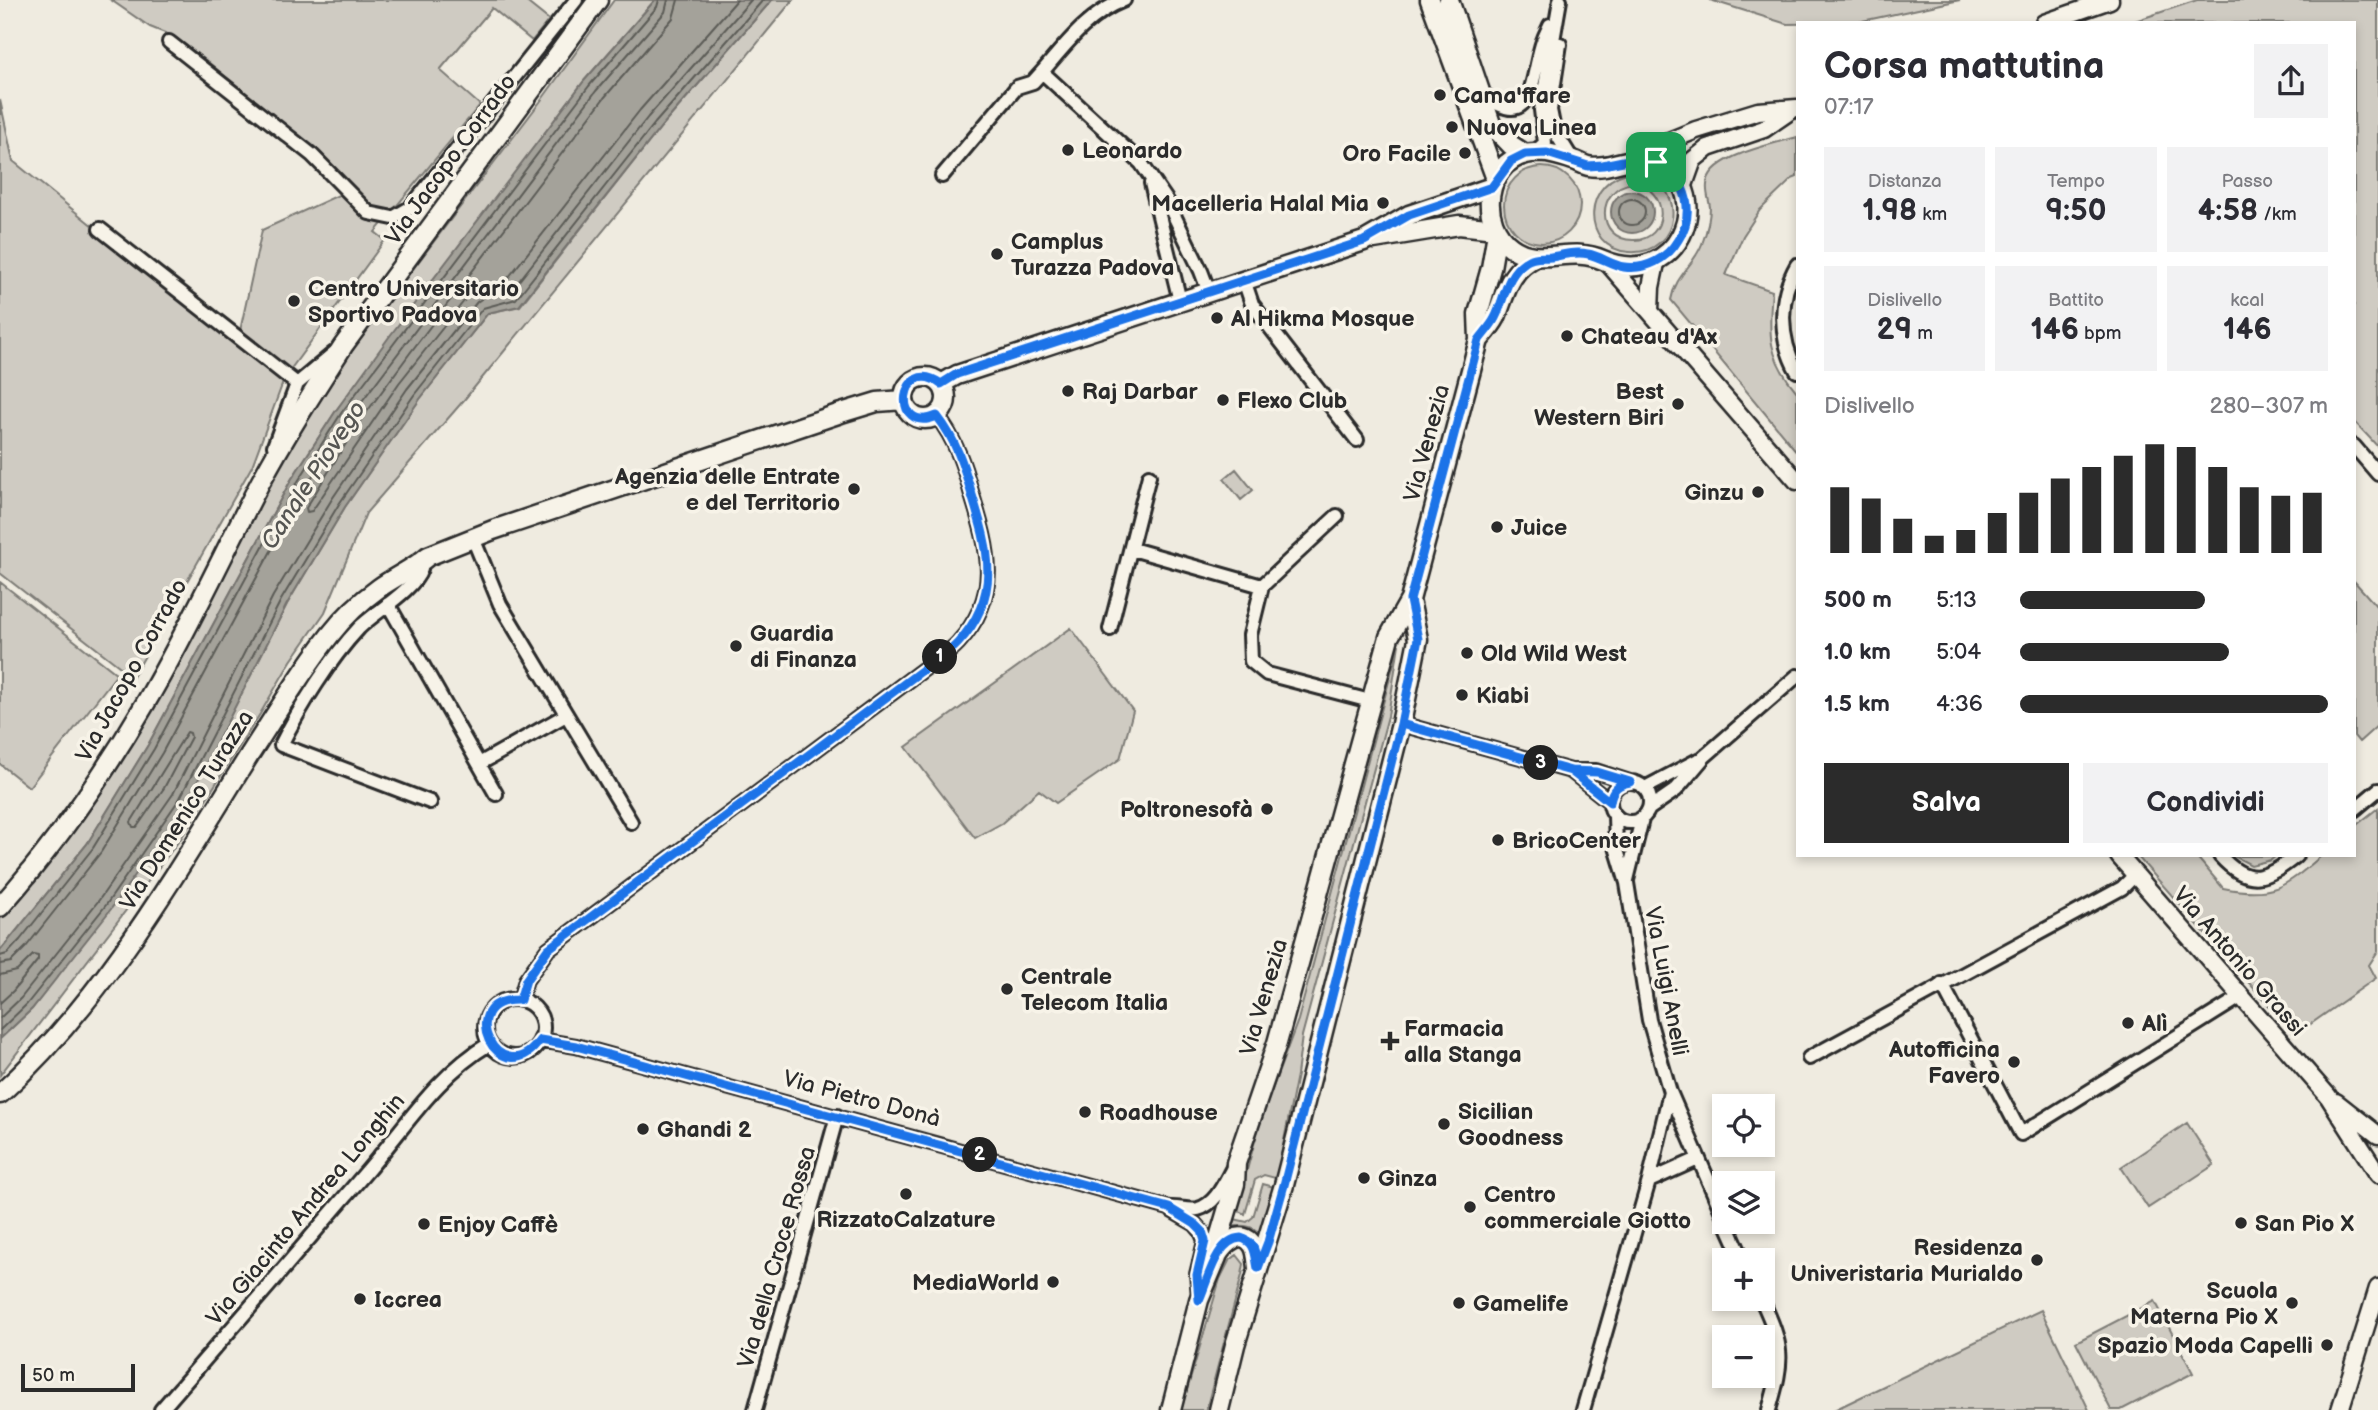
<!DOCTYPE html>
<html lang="it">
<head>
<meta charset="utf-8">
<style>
  :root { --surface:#fff; --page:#f2f2f3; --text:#2b2b33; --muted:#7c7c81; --accent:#2b2b2b }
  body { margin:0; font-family:"Balsamiq Sans",sans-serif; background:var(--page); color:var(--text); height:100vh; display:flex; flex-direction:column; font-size:26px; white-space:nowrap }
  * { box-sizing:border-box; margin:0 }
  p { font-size:23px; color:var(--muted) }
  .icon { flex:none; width:38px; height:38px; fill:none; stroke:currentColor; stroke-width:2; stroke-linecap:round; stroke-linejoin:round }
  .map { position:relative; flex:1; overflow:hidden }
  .details { position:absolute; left:1796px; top:21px; width:560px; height:836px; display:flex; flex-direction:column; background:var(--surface); border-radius:0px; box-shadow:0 4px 10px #0003 }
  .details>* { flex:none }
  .controls { position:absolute; left:1712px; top:1094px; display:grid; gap:14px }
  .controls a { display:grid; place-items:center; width:63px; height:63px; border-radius:0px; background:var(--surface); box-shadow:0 4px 10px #0003; font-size:35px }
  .scale { position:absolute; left:21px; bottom:18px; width:114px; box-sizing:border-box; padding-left:7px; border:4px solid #2b2b2b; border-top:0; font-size:19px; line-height:24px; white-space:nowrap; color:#2b2b2b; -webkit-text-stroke:5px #f7f3e8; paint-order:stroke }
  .pin { position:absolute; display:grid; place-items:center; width:60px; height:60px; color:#fff; margin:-30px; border-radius:14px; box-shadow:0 4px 10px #0006 }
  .km { position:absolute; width:35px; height:35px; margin:-18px; border-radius:50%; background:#222; color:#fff; font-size:19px; line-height:35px; text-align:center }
  .round { display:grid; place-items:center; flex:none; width:74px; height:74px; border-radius:0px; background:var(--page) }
  .head { display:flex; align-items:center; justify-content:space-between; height:119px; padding:0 28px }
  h1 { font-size:38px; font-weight:700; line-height:52px }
  .stats { display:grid; grid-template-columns:repeat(3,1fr); gap:10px; height:119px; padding:7px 28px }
  .stats div { display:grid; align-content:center; border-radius:0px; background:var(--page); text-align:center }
  .stats b { font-size:30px; font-weight:700 }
  .stats small { font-size:19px; font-weight:400 }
  .stats p { font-size:19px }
  .chart { height:196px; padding:14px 28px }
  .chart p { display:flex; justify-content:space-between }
  .chart svg { width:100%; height:126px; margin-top:7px; stroke:var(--accent); stroke-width:6 }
  .cta { display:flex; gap:14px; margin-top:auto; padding:14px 28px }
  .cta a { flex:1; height:80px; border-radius:0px; background:var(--accent); color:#fff; font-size:28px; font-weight:700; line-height:80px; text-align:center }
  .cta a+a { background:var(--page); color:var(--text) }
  ul { padding:0 28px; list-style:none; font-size:23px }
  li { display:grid; grid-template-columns:112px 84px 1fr; align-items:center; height:52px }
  li i { height:18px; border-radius:9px; background:var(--accent) }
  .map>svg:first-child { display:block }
</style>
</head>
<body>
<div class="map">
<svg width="2378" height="1410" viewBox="0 0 2378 1410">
  <rect width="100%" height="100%" fill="#efebe0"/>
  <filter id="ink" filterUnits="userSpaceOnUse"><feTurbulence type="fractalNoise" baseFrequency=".0143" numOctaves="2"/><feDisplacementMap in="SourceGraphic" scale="14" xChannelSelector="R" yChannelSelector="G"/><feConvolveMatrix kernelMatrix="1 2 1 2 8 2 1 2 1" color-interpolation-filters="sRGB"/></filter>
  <g filter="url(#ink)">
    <path fill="#cfcbc2" stroke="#7d7b76" stroke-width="2" fill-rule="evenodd" d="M 111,0 L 524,0 L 549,20 L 532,41 L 492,8 L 440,70 L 480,105 L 375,232 L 385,240 L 285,377 L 252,466 L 133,677 L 0,573 L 0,100 L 13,161 L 137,262 L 238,340 L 262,230 L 341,194 L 351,185 L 283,124 L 208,62 L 175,37 L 150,27 Z
      M 614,0 L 655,0 L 584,81 L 337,409 L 291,480 L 148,745 L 87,844 L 0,951 L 0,916 L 43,865 L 265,479 L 362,336 L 540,102 Z
      M 772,0 L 793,0 L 464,400 L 366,513 L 325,612 L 291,661 L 260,714 L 182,837 L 0,1075 L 0,1039 L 32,1009 L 186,802 L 287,604 L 345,507 L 420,399 L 488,313 L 520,306 L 661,127 Z
      M 1710,0 L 1960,0 L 1853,23 L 1787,24 Z
      M 2197,0 L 2378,0 L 2378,447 L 2354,421 L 2354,23 L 2129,23 Z
      M 1797,137 L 1797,177 L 1792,179 L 1760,210 L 1743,236 L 1726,275 L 1772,291 C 1768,334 1768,358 1797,392 L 1797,452 L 1671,300 C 1675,276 1694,265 1702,244 C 1707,231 1710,220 1710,207 C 1709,200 1706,192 1707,185 C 1707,156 1774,144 1797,137 Z
      M1504 205a38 38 0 1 1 76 0a38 38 0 1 1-76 0Z
      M 1634,172 C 1690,180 1682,256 1629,252 C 1579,248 1582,177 1634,172 ZM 1633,183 C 1671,189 1669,241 1633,240 C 1596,240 1595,188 1633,183 Z
      M 1236,469 L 1253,490 L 1241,500 L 1224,479 Z
      M 2354,581 L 2378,608 L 2378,725 L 2359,742 L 2354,736 Z
      M 0,582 L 117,674 L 29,787 L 0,764 Z
      M 1071,628 L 1133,711 L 1120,759 L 1056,803 L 1039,790 L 1002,823 L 975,838 L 906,747 Z
      M 1399,644 L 1388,716 L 1302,1036 L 1297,1075 L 1277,1176 L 1275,1178 L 1264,1175 L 1255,1180 L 1245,1214 L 1236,1210 L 1261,1119 L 1298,1020 Z
      M 2378,808 L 2378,951 L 2369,965 L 2376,978 L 2295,1035 L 2137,856 L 2196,856 L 2223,888 C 2273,898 2285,887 2321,856 L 2354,856 L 2354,827 Z
      M 2234,856 L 2276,856 L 2271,860 L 2251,865 Z
      M 2187,1123 L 2214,1165 L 2148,1208 L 2121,1167 Z
      M 1263,1184 L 1274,1187 L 1261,1234 C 1252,1226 1244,1224 1232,1227 L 1234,1219 L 1247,1222 L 1253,1217 Z
      M 1237,1255 L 1244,1264 L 1242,1275 L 1206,1410 L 1181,1410 L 1220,1279 L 1229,1261 Z
      M 2155,1301 L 2193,1373 L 2121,1410 L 2111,1410 L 2076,1342 Z
      M 2041,1310 L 2089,1410 L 1834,1410 Z"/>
    <path fill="#a4a29a" stroke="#74726e" stroke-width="2" d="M 655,0 L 772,0 L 661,127 L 519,306 L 488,313 L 420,399 L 345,507 L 287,604 L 187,802 L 111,909 L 32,1009 L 0,1039 L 0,951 L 87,844 L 148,745 L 291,480 L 337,409 L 389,337 L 584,81 Z
      M1611 212a21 21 0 1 1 42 0a21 21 0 1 1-42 0Z"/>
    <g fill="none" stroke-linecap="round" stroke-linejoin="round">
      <path stroke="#5b5b57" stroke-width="2" d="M 678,0 L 673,18 L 604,98 L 410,353 L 358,424 L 306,508 L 307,512 L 312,511 L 399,383 L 468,296 L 479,288 L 505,282 L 640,110 L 737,0
        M1619 212a13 13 0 1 1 26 0a13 13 0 1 1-26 0Z
        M 187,732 L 190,733 L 191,737 L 164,788 L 137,827 L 133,827 L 131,822 Z
        M 0,956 L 7,954 L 20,940 L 93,848 L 154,749 L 297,483 L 342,412 L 589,86 L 657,7 L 659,0
        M 0,964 L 11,962 L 26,947 L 101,852 L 162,753 L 305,488 L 350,417 L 596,91 L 665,12 L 668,0
        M 0,975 L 17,971 L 33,955 L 38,956 L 38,960 L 13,991 L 0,1003
        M 0,1018 L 21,998 L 99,900 L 173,794 L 273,596 L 332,499 L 407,389 L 477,302 L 484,297 L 511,291 L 648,117 L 751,0
        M 0,1030 L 27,1004 L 106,905 L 180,798 L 281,600 L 339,504 L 414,395 L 483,308 L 516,299 L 655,123 L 763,0"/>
      <g stroke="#2b2b2b" stroke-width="18">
        <path id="minor" d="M 1124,0 C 1088,14 1066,44 1042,72 L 1141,163 L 1167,201 L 1201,271 L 1209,292
          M 169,42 L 312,155 L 369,213 L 393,218 L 410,208 L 576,0
          M 1560,44 L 1550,110 L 1554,130 L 1572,159
          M 1482,93 C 1535,137 1531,74 1543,41 C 1545,35 1548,30 1550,25
          M 1534,153 L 1545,143 L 1541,110 L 1560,0
          M 942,176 L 1017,87 L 1033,82 L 1042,72
          M 1151,183 L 1180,301
          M 100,229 L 297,384
          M 1797,265 C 1778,298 1779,339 1797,371
          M 1244,280 L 1252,304 L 1357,440
          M 274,446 L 297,384 L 334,353
          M 2354,446 L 2378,474
          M 473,538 L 500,604 L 631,822
          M 1132,549 L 1262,586 L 1250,635 L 1251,661 L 1267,674 L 1370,701
          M 420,564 L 421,569 C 414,590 375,612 359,628 C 330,659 300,707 281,745 L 430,802
          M 1262,586 L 1337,516
          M 388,604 L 496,794
          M 1110,629 L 1149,476
          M 1401,724 L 1571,771 L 1596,771 L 1630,782
          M 479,764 L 566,715
          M 1571,771 L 1610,802
          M1610 802a20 20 0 1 1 40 0a20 20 0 1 1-40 0Z
          M 1645,788 L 1698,760
          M 1650,808 L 1676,790 L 1704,757 L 1797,676
          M 2354,810 L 2378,790
          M 1615,816 L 1616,847 L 1627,883 L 1649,1020 L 1670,1092 L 1724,1217
          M 2220,856 C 2248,887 2266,880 2296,856
          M 1627,880 L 1642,819
          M 1942,984 L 2021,1134 L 2242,996
          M485 1028a29 29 0 1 1 58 0a29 29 0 1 1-58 0Z
          M 520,1000 L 526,980 L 548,949 L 928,666 C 938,659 950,652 958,643 C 1002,595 989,550 972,495 C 964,466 956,440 937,416
          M 540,1040 L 576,1046 L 1169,1208 C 1179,1207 1189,1211 1198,1209 C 1217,1204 1225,1181 1234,1166
          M 1809,1058 L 2122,888 L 2135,875
          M 1649,1181 L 1698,1159
          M 1171,1210 L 1195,1224 L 1201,1231 L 1205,1241 L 1197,1274 L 1199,1297
          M 1726,1222 L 1743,1260
          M 1761,1298 C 1784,1348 1784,1358 1769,1410
          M 161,1410 C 230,1331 299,1251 367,1171 C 406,1126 437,1075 489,1044
          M 755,1410 L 837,1116
          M 1583,1410 L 1649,1181 L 1670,1092"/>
      </g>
      <g stroke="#2b2b2b" stroke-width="21">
        <path id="tertiary" d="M 2044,23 L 2110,0
          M 1638,158 L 1657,146 L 1696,130 L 1758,111 L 1797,108
          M 1683,188 L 1693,160 L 1708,148 L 1764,129 L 1793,109
          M 1607,262 L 1797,481
          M 1650,311 L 1651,287 L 1656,263
          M 2119,856 L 2328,1096 L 2378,1174
          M 2336,1102 L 2378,1135
          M 2340,1410 L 2378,1288"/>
      </g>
      <g stroke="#2b2b2b" stroke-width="23">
        <path id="secondary" d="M 1430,0 L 1496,179
          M 1449,0 L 1491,124 L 1511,145 L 1525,154
          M 1547,153 C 1556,155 1565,157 1573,160 C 1578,161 1583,165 1588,166 C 1614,171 1632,150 1660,164 C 1718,194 1677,292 1603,260 C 1570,245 1539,268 1511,247 C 1478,223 1484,164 1526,154 C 1533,152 1540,153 1547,153 Z
          M 1374,239 L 1459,225 L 1495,229
          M 1479,340 C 1485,333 1492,325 1496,317 C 1506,292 1509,270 1536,257
          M904 398a21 21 0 1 1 42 0a21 21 0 1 1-42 0Z
          M 941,384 L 957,375 L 1364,241 L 1409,215 L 1492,187
          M 0,907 C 55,845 103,776 145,704 C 187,633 222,556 260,483 C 285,436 314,391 343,346 L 598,0
          M 0,1094 C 104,1000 177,871 250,754 C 276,714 301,672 330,635 C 344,617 361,601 379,588 C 396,576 413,569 428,556 L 493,530 L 841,413 L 877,402 L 904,400
          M 1217,1256 C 1224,1244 1241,1227 1253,1245 C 1257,1251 1257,1261 1258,1268
          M 1171,1410 L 1199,1300 L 1217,1257 L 1219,1238 L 1235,1184 L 1236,1163 L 1277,1043 L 1389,637 L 1410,600 L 1479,340 L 1478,314 L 1491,268 L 1497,233
          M 1219,1410 L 1235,1345 L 1284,1185 L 1401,724 L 1418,639 L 1410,600"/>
      </g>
      <use href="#minor" stroke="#f7f3e8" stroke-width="12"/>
      <use href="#tertiary" stroke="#f7f3e8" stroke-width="16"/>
      <use href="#secondary" stroke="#f7f3e8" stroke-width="18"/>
    </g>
  </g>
  <g fill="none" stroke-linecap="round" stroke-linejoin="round" filter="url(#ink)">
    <g stroke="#fff" stroke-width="14">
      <path id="route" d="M 1656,162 L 1638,158 L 1603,165 L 1588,166 L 1547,153 L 1525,154 L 1511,161 L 1492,187 L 1409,215 L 1364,241 L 957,374 L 941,384 C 900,354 889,436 937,416 C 956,440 964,466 972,495 C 989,550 1002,595 958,643 C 950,652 938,659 928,666 L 548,949 L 526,980 L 520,1000 C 451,997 500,1097 540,1040 L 576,1046 L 1169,1208 L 1195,1224 L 1202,1231 L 1205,1241 L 1197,1275 L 1199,1300 C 1208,1281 1216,1239 1241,1238 C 1256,1242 1255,1254 1258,1268 L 1268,1242 L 1284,1185 L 1401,724 L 1571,771 L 1610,802 C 1612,789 1618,784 1630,782 L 1597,772 L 1571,771 L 1401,724 L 1418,639 L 1410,600 L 1479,340 C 1484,333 1491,326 1495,318 C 1505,299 1505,276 1525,262 C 1533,256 1542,258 1551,257 C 1563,255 1576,251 1588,254 C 1600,256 1611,265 1624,267 C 1646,270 1667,259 1678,240 C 1686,228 1689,213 1686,199 C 1682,182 1671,170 1656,162"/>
    </g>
    <use href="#route" stroke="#1a73e8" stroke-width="9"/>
  </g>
  <g fill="#2b2b2b" stroke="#f7f3e8" stroke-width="2.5">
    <circle cx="1440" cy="95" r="7"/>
    <circle cx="1452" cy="127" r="7"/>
    <circle cx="1068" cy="150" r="7"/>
    <circle cx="1465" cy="153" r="7"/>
    <circle cx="1383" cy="203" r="7"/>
    <circle cx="997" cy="254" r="7"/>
    <circle cx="294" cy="301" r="7"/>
    <circle cx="1217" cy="318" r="7"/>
    <circle cx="1567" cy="336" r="7"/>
    <circle cx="1068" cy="391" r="7"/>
    <circle cx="1223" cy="400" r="7"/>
    <circle cx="1678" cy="404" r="7"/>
    <circle cx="854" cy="489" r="7"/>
    <circle cx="1758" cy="492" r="7"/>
    <circle cx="1497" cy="527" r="7"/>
    <circle cx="736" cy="646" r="7"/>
    <circle cx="1467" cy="653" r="7"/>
    <circle cx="1462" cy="695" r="7"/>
    <circle cx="1267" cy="809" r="7"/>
    <circle cx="1498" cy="840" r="7"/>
    <circle cx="1007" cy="989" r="7"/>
    <circle cx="2128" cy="1023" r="7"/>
    <path d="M1386.5 1030.5h7v7h7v7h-7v7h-7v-7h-7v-7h7z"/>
    <circle cx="2014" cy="1062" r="7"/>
    <circle cx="1085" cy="1112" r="7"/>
    <circle cx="1444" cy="1124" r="7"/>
    <circle cx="643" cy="1129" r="7"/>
    <circle cx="1364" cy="1178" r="7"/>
    <circle cx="906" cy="1194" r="7"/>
    <circle cx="1470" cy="1207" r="7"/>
    <circle cx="2241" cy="1223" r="7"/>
    <circle cx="424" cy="1224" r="7"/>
    <circle cx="2037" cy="1260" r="7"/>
    <circle cx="1053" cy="1282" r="7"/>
    <circle cx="360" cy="1299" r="7"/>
    <circle cx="1459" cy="1303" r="7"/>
    <circle cx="2292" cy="1303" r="7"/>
    <circle cx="2327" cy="1345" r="7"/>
  </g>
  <g text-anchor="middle" stroke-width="7" stroke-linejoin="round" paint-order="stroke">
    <g font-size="23" font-weight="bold" fill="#2b2b2b" stroke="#f7f3e8" text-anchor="start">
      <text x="1454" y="103">Cama'ffare</text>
      <text x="1466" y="135">Nuova Linea</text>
      <text x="1082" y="158">Leonardo</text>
      <text x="1451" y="161" text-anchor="end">Oro Facile</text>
      <text x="1369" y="211" text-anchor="end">Macelleria Halal Mia</text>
      <text x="1011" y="249">Camplus<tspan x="1011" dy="26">Turazza Padova</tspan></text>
      <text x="308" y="296">Centro Universitario<tspan x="308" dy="26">Sportivo Padova</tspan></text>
      <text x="1231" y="326">Al Hikma Mosque</text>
      <text x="1581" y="344">Chateau d'Ax</text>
      <text x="1082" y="399">Raj Darbar</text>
      <text x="1664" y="399" text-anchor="end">Best<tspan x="1664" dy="26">Western Biri</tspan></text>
      <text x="1237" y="408">Flexo Club</text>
      <text x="840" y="484" text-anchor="end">Agenzia delle Entrate<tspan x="840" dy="26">e del Territorio</tspan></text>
      <text x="1744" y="500" text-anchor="end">Ginzu</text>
      <text x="1511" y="535">Juice</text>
      <text x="750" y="641">Guardia<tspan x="750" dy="26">di Finanza</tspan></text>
      <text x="1481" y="661">Old Wild West</text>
      <text x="1476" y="703">Kiabi</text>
      <text x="1253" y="817" text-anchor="end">Poltronesofà</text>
      <text x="1512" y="848">BricoCenter</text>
      <text x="1021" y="984">Centrale<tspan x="1021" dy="26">Telecom Italia</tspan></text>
      <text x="2142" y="1031">Alì</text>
      <text x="1404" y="1036">Farmacia<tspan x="1404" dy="26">alla Stanga</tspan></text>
      <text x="2000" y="1057" text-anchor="end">Autofficina<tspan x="2000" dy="26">Favero</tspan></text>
      <text x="1458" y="1119">Sicilian<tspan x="1458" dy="26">Goodness</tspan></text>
      <text x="1099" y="1120">Roadhouse</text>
      <text x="657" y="1137">Ghandi 2</text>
      <text x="1378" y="1186">Ginza</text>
      <text x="1484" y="1202">Centro<tspan x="1484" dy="26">commerciale Giotto</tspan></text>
      <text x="906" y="1227" text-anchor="middle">RizzatoCalzature</text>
      <text x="2255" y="1231">San Pio X</text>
      <text x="438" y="1232">Enjoy Caffè</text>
      <text x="2023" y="1255" text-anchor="end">Residenza<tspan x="2023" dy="26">Univeristaria Murialdo</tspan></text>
      <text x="1039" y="1290" text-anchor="end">MediaWorld</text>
      <text x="2278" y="1298" text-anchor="end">Scuola<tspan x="2278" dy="26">Materna Pio X</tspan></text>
      <text x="374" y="1307">Iccrea</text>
      <text x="1473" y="1311">Gamelife</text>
      <text x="2313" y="1353" text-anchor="end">Spazio Moda Capelli</text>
    </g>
    <g font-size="23" fill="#2b2b2b" stroke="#f7f3e8">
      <text transform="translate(450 159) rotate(-54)" y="8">Via Jacopo Corrado</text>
      <text transform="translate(1426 443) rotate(-75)" y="8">Via Venezia</text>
      <text transform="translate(131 670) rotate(-61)" y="8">Via Jacopo Corrado</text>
      <text transform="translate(186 810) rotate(-58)" y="8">Via Domenico Turazza</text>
      <text transform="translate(2240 961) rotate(49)" y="8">Via Antonio Grassi</text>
      <text transform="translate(1667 981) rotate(79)" y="8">Via Luigi Anelli</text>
      <text transform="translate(1263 997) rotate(-74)" y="8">Via Venezia</text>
      <text transform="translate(862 1098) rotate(15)" y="8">Via Pietro Donà</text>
      <text transform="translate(305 1209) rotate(-50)" y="8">Via Giacinto Andrea Longhin</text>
      <text transform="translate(776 1257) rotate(-74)" y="8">Via della Croce Rossa</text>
    </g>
    <g font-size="24" font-style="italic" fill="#555552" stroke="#f7f3e8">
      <text transform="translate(313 475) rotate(-57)" y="8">Canale Piovego</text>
    </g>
  </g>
</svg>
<div class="controls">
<a><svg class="icon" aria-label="locate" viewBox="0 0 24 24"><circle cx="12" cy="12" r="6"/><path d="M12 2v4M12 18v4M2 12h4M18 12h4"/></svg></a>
<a><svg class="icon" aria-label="layers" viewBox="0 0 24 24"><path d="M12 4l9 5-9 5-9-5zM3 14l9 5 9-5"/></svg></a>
<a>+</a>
<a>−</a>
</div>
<div class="scale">50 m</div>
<div class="pin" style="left:1656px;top:162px;background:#1e9e55"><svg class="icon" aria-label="arrive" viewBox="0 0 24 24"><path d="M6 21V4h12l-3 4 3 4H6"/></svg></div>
<b class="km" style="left:940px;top:657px">1</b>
<b class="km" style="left:980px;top:1155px">2</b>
<b class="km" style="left:1541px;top:763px">3</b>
<section class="details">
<div class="head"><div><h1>Corsa mattutina</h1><p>07:17</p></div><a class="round"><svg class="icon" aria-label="share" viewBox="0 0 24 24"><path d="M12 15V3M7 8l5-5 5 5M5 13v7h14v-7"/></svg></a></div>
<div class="stats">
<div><p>Distanza</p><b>1.98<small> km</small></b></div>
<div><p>Tempo</p><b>9:50</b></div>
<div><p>Passo</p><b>4:58<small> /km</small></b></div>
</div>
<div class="stats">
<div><p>Dislivello</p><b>29<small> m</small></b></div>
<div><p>Battito</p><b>146<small> bpm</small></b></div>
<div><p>kcal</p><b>146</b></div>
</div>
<div class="chart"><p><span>Dislivello</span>280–307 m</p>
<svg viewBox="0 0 160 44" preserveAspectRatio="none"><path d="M5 44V21M15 44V25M25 44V32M35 44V38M45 44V36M55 44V30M65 44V23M75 44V18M85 44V14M95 44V10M105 44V6M115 44V7M125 44V14M135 44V21M145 44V24M155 44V23"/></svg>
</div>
<ul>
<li><b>500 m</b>5:13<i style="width:60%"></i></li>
<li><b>1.0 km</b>5:04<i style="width:68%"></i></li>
<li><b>1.5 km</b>4:36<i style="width:100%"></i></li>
</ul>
<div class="cta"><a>Salva</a><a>Condividi</a></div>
</section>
</div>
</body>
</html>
